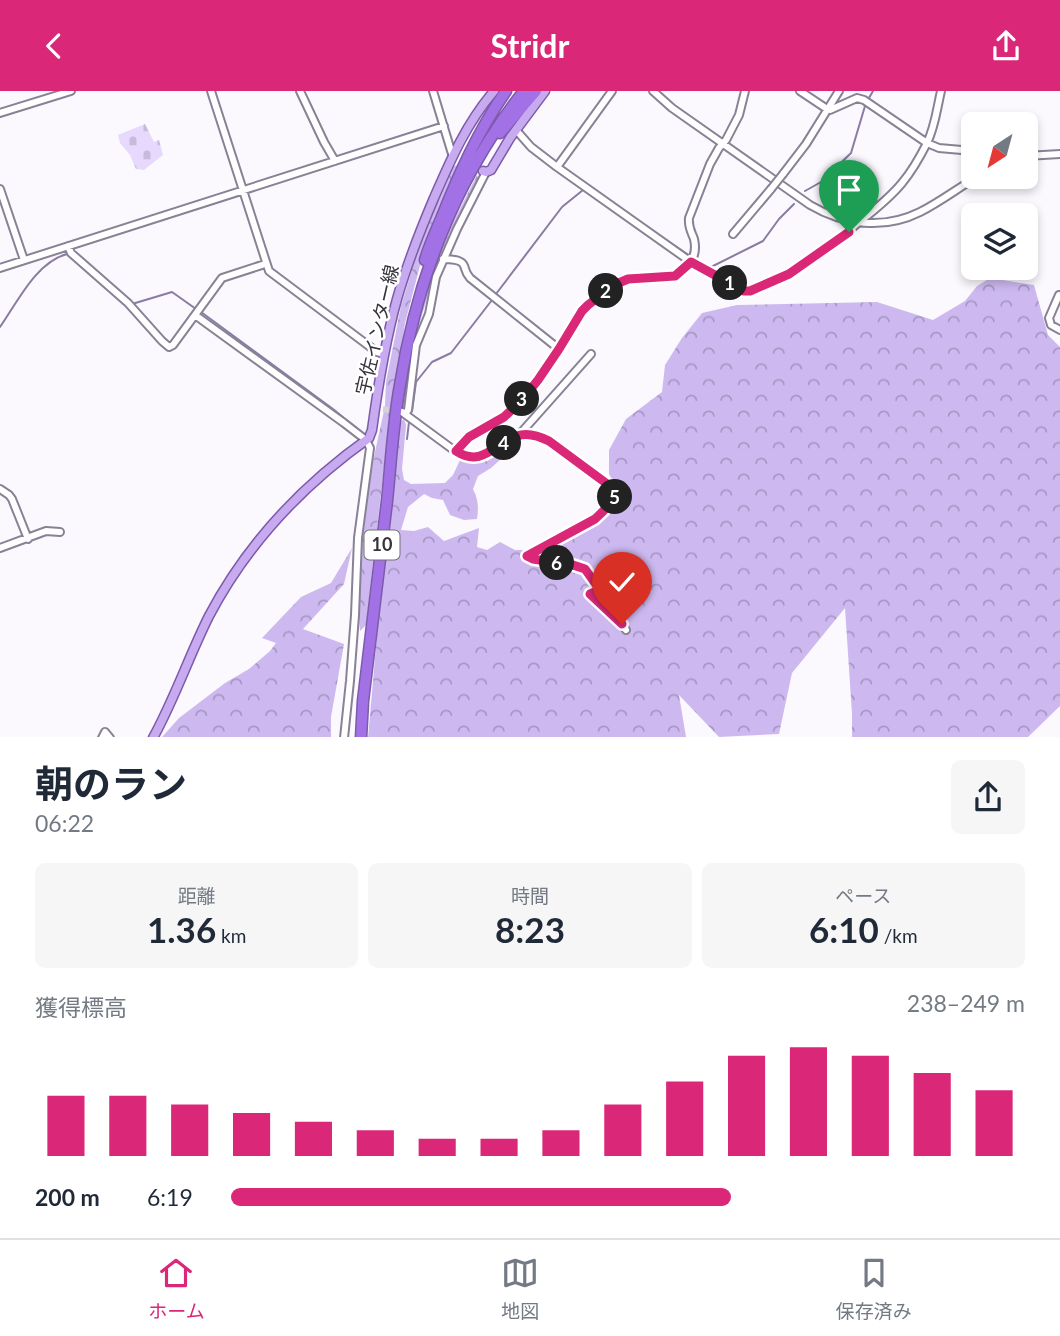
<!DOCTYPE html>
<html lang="ja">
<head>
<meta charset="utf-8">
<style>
  :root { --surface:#fff; --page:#f6f6f7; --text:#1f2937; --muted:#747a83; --line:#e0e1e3; --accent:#db2777 }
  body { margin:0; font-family:Lato,"Noto Sans JP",sans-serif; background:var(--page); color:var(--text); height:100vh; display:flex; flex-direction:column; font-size:26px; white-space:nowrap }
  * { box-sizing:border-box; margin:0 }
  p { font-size:23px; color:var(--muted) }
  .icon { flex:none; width:38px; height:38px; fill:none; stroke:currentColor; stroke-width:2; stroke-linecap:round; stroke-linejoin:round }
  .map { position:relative; height:646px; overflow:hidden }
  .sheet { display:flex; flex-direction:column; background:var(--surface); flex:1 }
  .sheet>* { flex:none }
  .needle { width:46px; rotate:216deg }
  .buttons { position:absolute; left:961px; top:21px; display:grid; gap:14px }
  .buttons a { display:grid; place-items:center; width:77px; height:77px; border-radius:10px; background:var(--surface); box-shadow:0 4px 10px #0003; font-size:35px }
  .pin { position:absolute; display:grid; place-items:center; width:60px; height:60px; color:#fff; margin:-72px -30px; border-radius:50% 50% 50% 0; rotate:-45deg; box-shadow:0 0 7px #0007 }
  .pin .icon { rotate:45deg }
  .km { position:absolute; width:35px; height:35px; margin:-18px; border-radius:50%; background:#222; color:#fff; font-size:19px; line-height:35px; text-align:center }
  .round { display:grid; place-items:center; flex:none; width:74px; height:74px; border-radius:10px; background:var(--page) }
  .head { display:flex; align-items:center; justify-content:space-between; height:119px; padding:0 35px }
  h1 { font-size:38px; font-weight:700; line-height:52px }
  .metrics { display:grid; grid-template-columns:repeat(3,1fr); gap:10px; height:119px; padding:7px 35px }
  .metrics div { display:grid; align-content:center; border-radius:10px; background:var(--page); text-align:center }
  .metrics b { font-size:35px; font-weight:700 }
  .metrics small { font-size:19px; font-weight:400 }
  .metrics p { font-size:19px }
  .chart { height:196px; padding:14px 35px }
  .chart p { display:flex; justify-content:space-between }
  .chart svg { width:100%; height:126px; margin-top:7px; stroke:var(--accent); stroke-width:6 }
  ul { padding:0 35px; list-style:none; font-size:23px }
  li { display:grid; grid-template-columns:112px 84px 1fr; align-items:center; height:52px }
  li i { height:18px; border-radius:9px; background:var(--accent) }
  header { display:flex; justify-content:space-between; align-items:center; height:91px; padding:0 35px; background:var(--accent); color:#fff; font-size:32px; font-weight:700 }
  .tabs { display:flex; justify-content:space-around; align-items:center; height:98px; border-top:2px solid var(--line); background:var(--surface); font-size:19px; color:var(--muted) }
  .tabs a { display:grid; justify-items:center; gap:4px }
  .tabs .selected { color:var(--accent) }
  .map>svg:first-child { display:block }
</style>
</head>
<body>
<header><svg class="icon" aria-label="back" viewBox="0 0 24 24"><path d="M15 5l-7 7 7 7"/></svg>Stridr<svg class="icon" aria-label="share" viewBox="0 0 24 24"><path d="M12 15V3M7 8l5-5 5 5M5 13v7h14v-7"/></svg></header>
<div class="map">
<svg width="1060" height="647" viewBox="0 0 1060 647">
  <defs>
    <pattern id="forest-crowns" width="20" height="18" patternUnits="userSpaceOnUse" patternTransform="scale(1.75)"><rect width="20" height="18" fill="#cdb9f0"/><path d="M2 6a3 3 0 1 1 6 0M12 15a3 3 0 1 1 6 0" fill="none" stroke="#a797c4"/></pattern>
    <pattern id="cemetery-stones" width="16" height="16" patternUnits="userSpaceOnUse" patternTransform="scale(1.75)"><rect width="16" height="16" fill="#e6d9fd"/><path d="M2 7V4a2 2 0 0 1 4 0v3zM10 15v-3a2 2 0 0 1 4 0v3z" fill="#c6bbda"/></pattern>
  </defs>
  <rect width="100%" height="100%" fill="#fbf9fe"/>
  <path fill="url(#forest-crowns)" d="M 458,74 L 437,121 L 422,167 L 405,232 L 384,376 L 366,534 L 360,540 L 355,478 L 365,407 L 385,315 L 386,291 L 401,215 L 423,142 L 451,76 Z
    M 477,84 L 479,91 L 433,188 L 414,250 L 409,301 L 405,317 L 401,318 C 406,282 412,241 422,207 C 435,164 457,124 477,84 Z
    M 990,187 L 1034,194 L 1048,244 L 1060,256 L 1060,615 L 1028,646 L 852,646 L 852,623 L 845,517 L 792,582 L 779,643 L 719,646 L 679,604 L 686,646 L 368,647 L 384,464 L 400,331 L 404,328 L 406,334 L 402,378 L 404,389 L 411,393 L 445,392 L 453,384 L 461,367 L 478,369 L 515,348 L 523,348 L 491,377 L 478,385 L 473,398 C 478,408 479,416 477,428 L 464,429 L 450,424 L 443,409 L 432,407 L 424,403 L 408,416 L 401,439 L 414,440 L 428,436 L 444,450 L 479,437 L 477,456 L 487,459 L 500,451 L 515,459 L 530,459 L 598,419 L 617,398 L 609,383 L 609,359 L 626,328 L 662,301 L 665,274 L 682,247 L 702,222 L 737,214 L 877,211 L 933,229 L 965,210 L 977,195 Z
    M 352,457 L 344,493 L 303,538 L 344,553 L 331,626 L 331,646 L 162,646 L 179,627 L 225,592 L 249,578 L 270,560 L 276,552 L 262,547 L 301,506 L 331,492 Z"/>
  <path fill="url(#cemetery-stones)" d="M 145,33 L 154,51 L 159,49 L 163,64 L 144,79 L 136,78 L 130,64 L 120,52 L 118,44 Z"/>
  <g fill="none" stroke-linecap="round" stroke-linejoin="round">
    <path stroke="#8a7ba3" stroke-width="2" d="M 869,7 L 873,0
      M 805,100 L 821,91 L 851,62 L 865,15
      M 622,119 L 690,165
      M 696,169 L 708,175 L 713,175 L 763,150 L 779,128 L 794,113
      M 496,203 L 562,116 L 583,99
      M 132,213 L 172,201 L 196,218
      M 201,221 L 333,318 L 360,340
      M 0,236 C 17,212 36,171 67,163 L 74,168
      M 412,320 L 416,291 L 432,271 L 451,262 L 492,209
      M 407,348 L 409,331"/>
    <path stroke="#d4d1d7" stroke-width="6" stroke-dasharray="6 3" stroke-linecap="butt" d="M 383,318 L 396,320"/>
    <g stroke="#898297" stroke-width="10">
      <path id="minor" d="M 211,0 L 269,180 L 377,261 L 384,263
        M 300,0 L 324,51 L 335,70
        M 433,0 L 452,63
        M 653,0 L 672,17 L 810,114 C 844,134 884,139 920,121 C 940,111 958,97 977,86
        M 800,0 L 827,18 L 830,19 L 857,7 L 864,9 L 927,52 L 939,57 L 973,60
        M 0,22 L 71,0
        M 516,39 L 531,56 L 557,76 L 691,171 L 744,200 L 750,200 C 791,186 826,160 858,132 C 873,120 889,108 902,92 C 912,80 920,66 927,52 C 935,36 937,17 941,0
        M 1026,65 L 1060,63
        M 557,76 L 612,0
        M 783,83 L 806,53 L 839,0
        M 0,98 L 24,169
        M 733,143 L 771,98
        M 68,155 L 71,162 L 128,212 L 162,250 L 169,256 L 173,254 L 222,187 L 265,173
        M 443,168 C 448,168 460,168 463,173 C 466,177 464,180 470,187 L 559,258
        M 0,177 L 444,35
        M 1059,204 L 1049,227 L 1051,234 L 1060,239
        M 195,224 L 344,332 L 366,349 L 370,357 L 358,447 L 355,524 L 350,590 L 344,647
        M 402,321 L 459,363 L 469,366 L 479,365 L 519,344 L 527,344 L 539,346 L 549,350 L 614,398 L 616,403 C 602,430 557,452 528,463 L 527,465 L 533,468 L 582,477 L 588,481 L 600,498 L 590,503 L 622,533 L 626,539
        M 405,323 L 408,319 L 416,254 L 429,223 L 436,186 L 457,138 L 486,81
        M 519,344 L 591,263
        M 456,360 L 469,346 L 504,326 L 521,310 L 538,289 L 559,258 L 582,220 L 588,214 L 614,194 L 628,188 L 637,186 L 675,185 C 689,177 698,165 694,148 C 691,140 688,136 689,127 L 710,73 L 719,57 L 726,49 L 739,24 L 745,0
        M 0,398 L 9,404 L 12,408 L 28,448
        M 0,457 L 46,440 L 60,441
        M 102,647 L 105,641 L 110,647"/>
    </g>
    <g stroke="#7d5baa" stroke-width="11">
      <path id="major" d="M 483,80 L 486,81 L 491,79 L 510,47 L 545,0
        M 153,647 C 175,607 189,565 209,525 C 247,453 304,393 369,347 L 372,339 C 378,295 385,251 397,208 C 407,173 420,140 434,107 C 451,68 466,33 494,0"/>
    </g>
    <g stroke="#7d5baa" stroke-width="13">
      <path id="highway" d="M 500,42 L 536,0
        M 425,169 C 429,155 435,142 441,128 C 459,83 478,40 506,0
        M 361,647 L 363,610 C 371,543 379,476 387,410 C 391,371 393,332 400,294 C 417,187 457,85 524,0"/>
    </g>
    <use href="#minor" stroke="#fff" stroke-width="6"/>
    <use href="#major" stroke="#c8aaf0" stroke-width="8"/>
    <use href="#highway" stroke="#a371e6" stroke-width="10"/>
    <g stroke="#898297" stroke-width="10" stroke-linecap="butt">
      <path id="minor-bridge" d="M 771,98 L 783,83"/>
    </g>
    <use href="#minor-bridge" stroke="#fff" stroke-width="6"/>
  </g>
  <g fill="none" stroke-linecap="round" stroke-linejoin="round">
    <g stroke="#fff" stroke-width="14">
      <path id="route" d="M 622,533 L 590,503 L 600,499 L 585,478 L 573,474 L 533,468 L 527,465 L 595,428 C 604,420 611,413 616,403 L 614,398 L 549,350 C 539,345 528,341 517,345 C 494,353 482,377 456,360 L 469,346 L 504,326 L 521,310 L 538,289 L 559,258 L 582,220 L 588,214 L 614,194 L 628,188 L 675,185 L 691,171 L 744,200 L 750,200 L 789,183 L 849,141"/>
    </g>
    <use href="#route" stroke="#db2777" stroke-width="9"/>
  </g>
  <g text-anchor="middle" stroke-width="5" stroke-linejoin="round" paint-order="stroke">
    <rect fill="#fff" stroke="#727076" stroke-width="2" x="364.5" y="439.5" width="35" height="29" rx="5"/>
    <g font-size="18" font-weight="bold" fill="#36333b">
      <text x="382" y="460">10</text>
    </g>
    <g font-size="19" fill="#36333b" stroke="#fff">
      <text transform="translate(377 239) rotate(-77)" y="7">宇佐インター線</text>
    </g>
  </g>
</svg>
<div class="buttons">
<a><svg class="needle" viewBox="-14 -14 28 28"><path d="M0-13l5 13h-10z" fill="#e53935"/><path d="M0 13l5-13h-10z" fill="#747a83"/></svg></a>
<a><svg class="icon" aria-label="layers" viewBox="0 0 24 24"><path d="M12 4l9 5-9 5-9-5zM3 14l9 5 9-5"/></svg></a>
</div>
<div class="pin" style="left:849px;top:141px;background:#1e9e55"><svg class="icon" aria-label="arrive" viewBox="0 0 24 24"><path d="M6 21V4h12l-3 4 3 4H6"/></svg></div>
<div class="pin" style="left:622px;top:533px;background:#d93025"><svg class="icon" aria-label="check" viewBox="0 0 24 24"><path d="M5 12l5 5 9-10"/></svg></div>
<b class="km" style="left:730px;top:192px">1</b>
<b class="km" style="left:606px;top:200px">2</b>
<b class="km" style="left:522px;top:308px">3</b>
<b class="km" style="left:504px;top:352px">4</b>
<b class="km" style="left:615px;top:406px">5</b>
<b class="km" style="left:557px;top:472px">6</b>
</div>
<section class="sheet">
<div class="head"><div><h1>朝のラン</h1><p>06:22</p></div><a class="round"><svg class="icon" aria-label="share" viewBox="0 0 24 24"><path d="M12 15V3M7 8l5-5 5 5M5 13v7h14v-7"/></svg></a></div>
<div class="metrics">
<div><p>距離</p><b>1.36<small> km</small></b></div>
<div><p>時間</p><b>8:23</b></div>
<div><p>ペース</p><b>6:10<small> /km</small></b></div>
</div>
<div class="chart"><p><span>獲得標高</span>238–249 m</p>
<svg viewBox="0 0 160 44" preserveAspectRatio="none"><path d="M5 44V23M15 44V23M25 44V26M35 44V29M45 44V32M55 44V35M65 44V38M75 44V38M85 44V35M95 44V26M105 44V18M115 44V9M125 44V6M135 44V9M145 44V15M155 44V21"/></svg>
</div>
<ul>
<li><b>200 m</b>6:19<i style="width:63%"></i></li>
</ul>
</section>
<nav class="tabs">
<a class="selected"><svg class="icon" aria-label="home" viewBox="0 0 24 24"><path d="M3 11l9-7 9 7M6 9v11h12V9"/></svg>ホーム</a>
<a><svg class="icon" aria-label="map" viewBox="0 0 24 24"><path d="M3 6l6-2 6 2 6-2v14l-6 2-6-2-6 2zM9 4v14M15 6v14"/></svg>地図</a>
<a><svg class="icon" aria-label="saved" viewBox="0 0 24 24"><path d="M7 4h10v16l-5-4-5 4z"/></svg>保存済み</a>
</nav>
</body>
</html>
